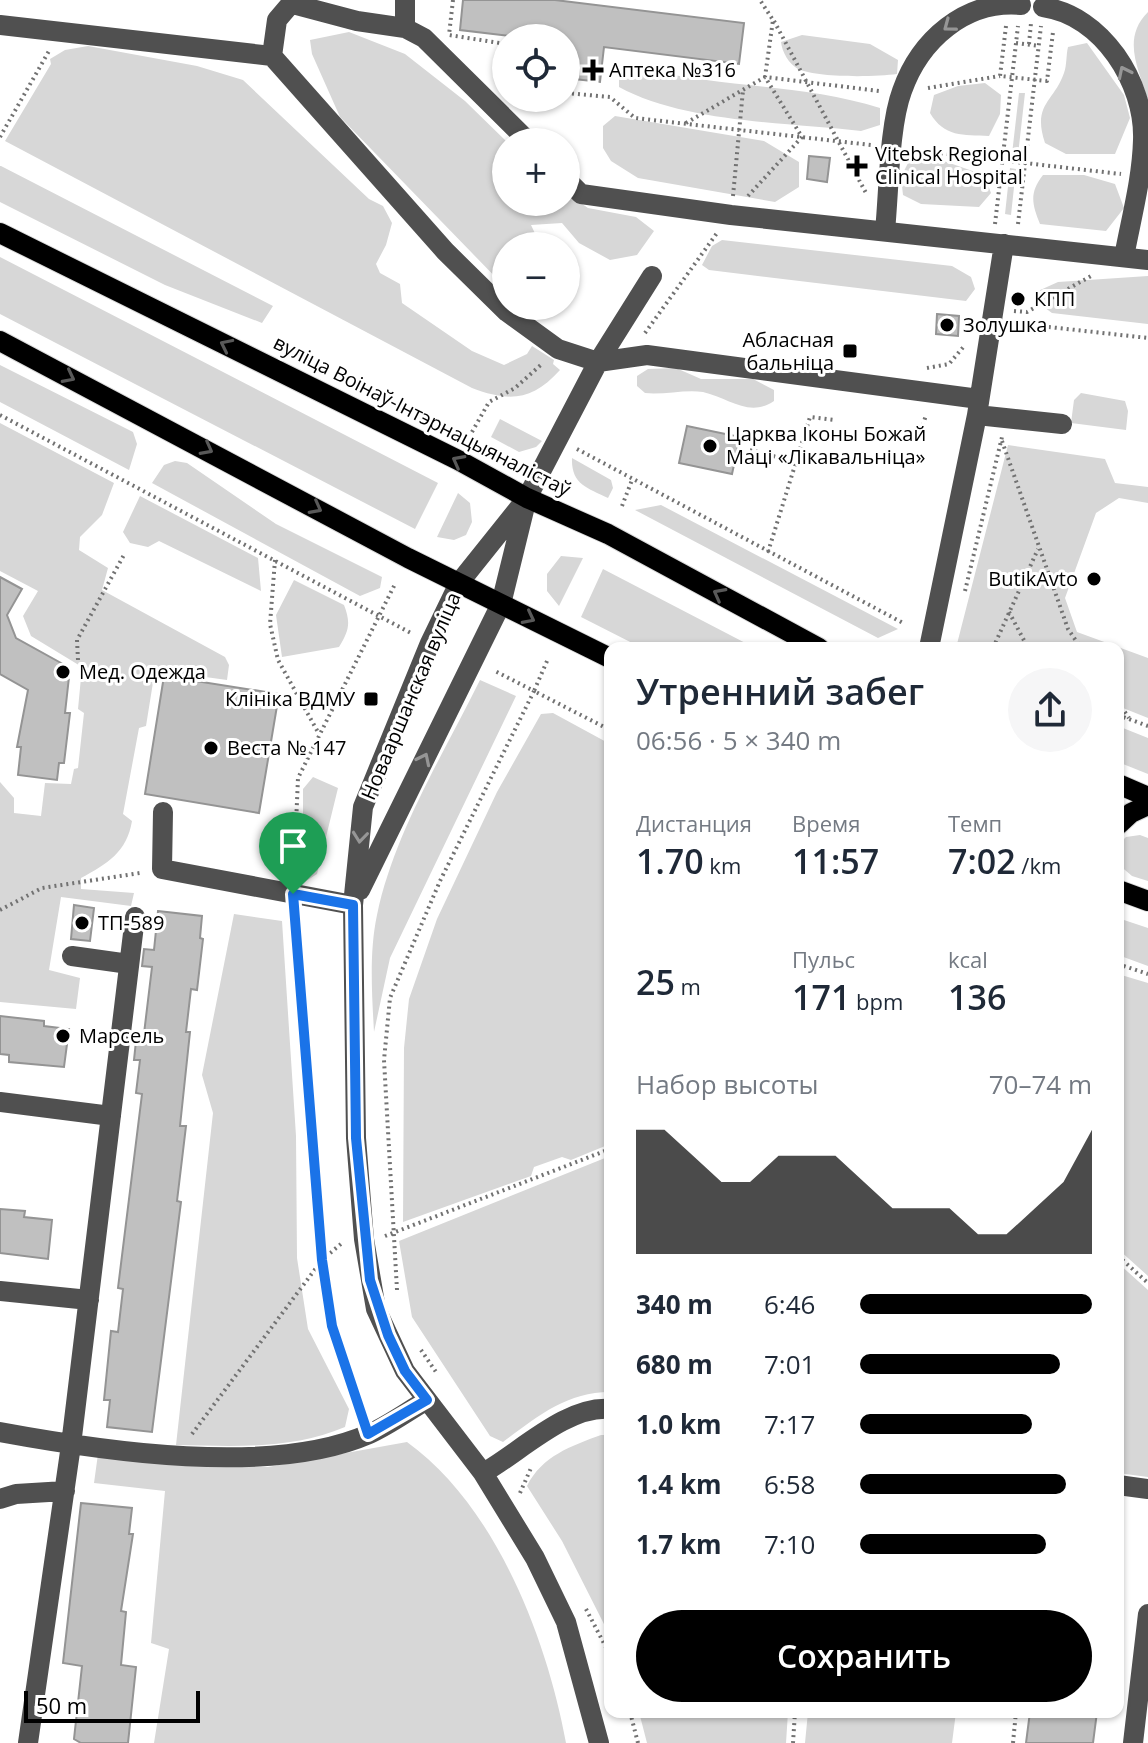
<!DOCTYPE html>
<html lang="ru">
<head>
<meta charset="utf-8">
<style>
  :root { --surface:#fff; --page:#f6f6f7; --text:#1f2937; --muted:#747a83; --accent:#000 }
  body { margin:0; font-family:"Open Sans",sans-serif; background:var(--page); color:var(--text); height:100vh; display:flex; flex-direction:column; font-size:30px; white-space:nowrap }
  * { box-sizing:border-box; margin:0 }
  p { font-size:26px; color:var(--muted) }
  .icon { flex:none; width:44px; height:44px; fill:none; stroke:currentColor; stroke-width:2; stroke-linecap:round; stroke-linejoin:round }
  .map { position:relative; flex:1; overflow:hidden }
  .drawer { position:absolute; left:604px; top:642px; width:520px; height:1076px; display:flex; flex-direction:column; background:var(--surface); border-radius:16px; box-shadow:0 2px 6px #0004 }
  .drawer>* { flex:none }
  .controls { position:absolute; left:492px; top:24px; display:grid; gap:16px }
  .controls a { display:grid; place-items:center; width:88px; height:88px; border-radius:50%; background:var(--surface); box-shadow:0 2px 6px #0004; font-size:40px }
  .scale { position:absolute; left:24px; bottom:20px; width:176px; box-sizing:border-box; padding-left:8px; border:4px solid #000; border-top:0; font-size:22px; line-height:28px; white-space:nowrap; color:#000; -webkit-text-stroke:6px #fff; paint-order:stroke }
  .pin { position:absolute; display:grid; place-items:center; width:68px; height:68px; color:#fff; margin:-82px -34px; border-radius:50% 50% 50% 0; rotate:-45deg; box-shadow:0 0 8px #0007 }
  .pin .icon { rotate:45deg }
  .round { display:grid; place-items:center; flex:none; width:84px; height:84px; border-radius:42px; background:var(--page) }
  .overview { display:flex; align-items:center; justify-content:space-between; height:136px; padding:0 32px }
  h1 { font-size:36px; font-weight:600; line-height:60px }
  .metrics { display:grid; grid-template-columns:repeat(3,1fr); gap:12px; height:136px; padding:8px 32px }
  .metrics div { display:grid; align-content:center }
  .metrics b { font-size:34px; font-weight:600 }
  .metrics small { font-size:22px; font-weight:400 }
  .metrics p { font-size:22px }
  .chart { height:224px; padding:16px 32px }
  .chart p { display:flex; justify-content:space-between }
  .chart svg { width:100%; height:144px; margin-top:8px; fill:var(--accent); opacity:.7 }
  .cta { display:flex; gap:16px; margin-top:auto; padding:16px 32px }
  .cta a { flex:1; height:92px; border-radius:48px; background:var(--accent); color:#fff; font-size:32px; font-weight:600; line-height:92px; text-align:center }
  ul { padding:0 32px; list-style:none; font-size:26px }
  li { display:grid; grid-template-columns:128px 96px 1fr; align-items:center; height:60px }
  li i { height:20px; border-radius:10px; background:var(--accent) }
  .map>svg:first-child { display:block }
</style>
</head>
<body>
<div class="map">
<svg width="1148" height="1743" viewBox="0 0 1148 1743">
  <rect width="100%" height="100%" fill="#fff"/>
  <path fill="#d7d7d7" d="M 1148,12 L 1148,101 C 1139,69 1121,39 1148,12 Z
    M 349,32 L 405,54 L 465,101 L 507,142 L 506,202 L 566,202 L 566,193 L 588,208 L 636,217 L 654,231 L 637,255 L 610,260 L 579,243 L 562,223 L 531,225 L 541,246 L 506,246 L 506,288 L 340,117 L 312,54 L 310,40 Z
    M 802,35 L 870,44 L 898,60 L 897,74 C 875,77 818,78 798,69 C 789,64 782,52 781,42 Z
    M 1087,43 L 1124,95 L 1130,118 L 1115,154 L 1066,154 L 1045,143 C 1032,104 1054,102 1064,73 C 1067,65 1066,55 1068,47 Z
    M 88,46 L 197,66 L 243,80 L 369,199 L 383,206 L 392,223 L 386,245 L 376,264 L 380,273 L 400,284 L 402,303 L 472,351 L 504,365 L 527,354 L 532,346 L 554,360 L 553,364 L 560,370 C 532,401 509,402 472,388 L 5,141 L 51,64 L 50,59 L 65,50 Z
    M 646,69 C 723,88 804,84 880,108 L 880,125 L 861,131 C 786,122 685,123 619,87 L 619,70 Z
    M 985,83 L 1001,95 L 1000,114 L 989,136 C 963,135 944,137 930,113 L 934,95 L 958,86 Z
    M 1019,93 L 1025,93 L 1018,155 L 1012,154 Z
    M 615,116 L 764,141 L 799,162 L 799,187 L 775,202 L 638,178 L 611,161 L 603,148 L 603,126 Z
    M 941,160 L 984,175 L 991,193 L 979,207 L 921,204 L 903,195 L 901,177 L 909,161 Z
    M 0,166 L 1,166 L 273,306 L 262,323 L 165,285 L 0,202 Z
    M 1010,168 L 1016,169 L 1011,215 L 1005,214 Z
    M 1043,175 L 1084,175 L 1115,184 L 1124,208 L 1106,231 L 1040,224 C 1032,204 1029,193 1043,175 Z
    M 722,240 L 952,266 L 971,277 L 975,289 L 966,301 L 709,270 L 702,265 L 712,246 Z
    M 0,257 L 438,483 L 415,529 L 0,314 Z
    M 1148,276 L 1148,324 L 1052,313 L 1037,302 L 1038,291 L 1058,282 Z
    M 0,365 L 133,432 L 137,444 L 129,470 L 0,402 Z
    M 676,368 L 701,379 L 753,379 L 774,390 L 774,401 C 749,418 729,398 703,392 C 686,389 664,395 645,393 L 637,386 L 637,376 L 648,369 Z
    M 1081,393 L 1125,401 L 1128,411 L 1126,430 L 1071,423 L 1074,400 Z
    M 500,419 L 542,441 L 536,447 L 519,452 L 491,437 Z
    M 0,423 L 114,483 L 102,515 L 80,537 L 79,550 L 108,568 L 102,590 L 225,657 L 229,665 L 227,680 L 155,670 L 146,726 L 139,728 L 123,814 L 132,821 C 127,852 107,864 81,878 L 81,889 L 134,893 L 131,906 L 61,897 L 49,970 L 80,978 L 76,1009 L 0,1002 L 0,782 L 14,798 L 14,813 L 41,816 L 45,783 L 71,784 L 74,769 L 78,768 L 84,713 L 78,709 L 82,667 L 31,636 L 23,616 L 38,591 L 0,571 Z
    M 1008,445 L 1105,459 L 1115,483 L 1148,487 L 1148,503 L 1119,498 L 1096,513 L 1065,598 L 1077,632 L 1148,658 L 1148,718 L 1118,706 L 1118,648 L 968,648 L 957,644 Z
    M 572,458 L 611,480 L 613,488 L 608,498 C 587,488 571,484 572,458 Z
    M 175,461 L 187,463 L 276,524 L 382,577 L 380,588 L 360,596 L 152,483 L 164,465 Z
    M 458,493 L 470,503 L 472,522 L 466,535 L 454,540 L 437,537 Z
    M 140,496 L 258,558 L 261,591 L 159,541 L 148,547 L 130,543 L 123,532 Z
    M 661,505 L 898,629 L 878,638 L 635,510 Z
    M 561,556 L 583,558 L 559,606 L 547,591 L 547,574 Z
    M 603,569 L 755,648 L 642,648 L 581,617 Z
    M 294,580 L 344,605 C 351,623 349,631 339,647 L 282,657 L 276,615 Z
    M 480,680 L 516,696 L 390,958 L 374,1032 C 372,995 369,952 377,915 C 394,833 443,755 480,680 Z
    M 553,713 L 610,744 L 610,1144 L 571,1160 L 562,1157 L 534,1167 L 531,1176 L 403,1222 L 404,1048 L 409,999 L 437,919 L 497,792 L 541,714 Z
    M 1118,726 L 1148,738 L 1148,774 L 1118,762 Z
    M 313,777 L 338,788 L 317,874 L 303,883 L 303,789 Z
    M 1140,835 L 1148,838 L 1148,881 L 1132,876 L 1118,864 L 1118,845 L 1126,837 Z
    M 234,914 L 282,921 L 296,1136 L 297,1258 L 308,1329 L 349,1409 L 345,1427 C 291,1450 234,1446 176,1445 L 213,1113 L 202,1075 Z
    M 1118,918 L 1148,928 L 1148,966 L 1118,955 Z
    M 1118,974 L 1148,983 L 1148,1276 L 1118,1249 Z
    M 610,1156 L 610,1392 C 566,1392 537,1417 503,1442 L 490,1436 L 412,1317 L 399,1241 Z
    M 1118,1263 L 1148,1290 L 1148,1477 L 1118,1473 Z
    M 601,1435 L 610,1435 L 610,1636 L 562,1541 L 527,1486 C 542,1456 571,1446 601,1435 Z
    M 407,1442 C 496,1506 547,1639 566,1743 L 154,1743 L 169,1649 L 151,1643 L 165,1491 L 94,1483 L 98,1454 L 268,1467 Z
    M 639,1712 L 788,1712 L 786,1743 L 647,1743 Z
    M 808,1712 L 956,1712 L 952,1743 L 805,1743 Z"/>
  <path fill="#c0c0c0" stroke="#949494" stroke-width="2" d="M 463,0 L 555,0 L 744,23 L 739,64 L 604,47 L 600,82 L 566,78 L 566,38 L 527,38 L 460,30 Z
    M 809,156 L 830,158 L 827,182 L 807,179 Z
    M 937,314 L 959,316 L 958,336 L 936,334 Z
    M 687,426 L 740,437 L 732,474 L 679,463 Z
    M 0,577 L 22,589 L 7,615 L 16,638 L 70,668 L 65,713 L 70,713 L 64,763 L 59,763 L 57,780 L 18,775 L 21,747 L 17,747 L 28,690 L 0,674 Z
    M 164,676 L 279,694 L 259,813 L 145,794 Z
    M 74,905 L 94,908 L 90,941 L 71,939 Z
    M 158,911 L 202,916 L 200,938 L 203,939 L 197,990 L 191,989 L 186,1032 L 190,1032 L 180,1126 L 186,1126 L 177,1201 L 181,1202 L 152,1432 L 107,1427 L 110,1400 L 104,1400 L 111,1331 L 118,1332 L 123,1289 L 118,1288 L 142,1094 L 136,1093 L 140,1060 L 134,1060 L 136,1041 L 143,1042 L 152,967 L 142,966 L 144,949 L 154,950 Z
    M 0,1016 L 44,1021 L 44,1026 L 69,1029 L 64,1067 L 9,1062 L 9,1055 L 0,1054 Z
    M 0,1209 L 25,1211 L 24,1217 L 52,1220 L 48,1259 L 0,1253 Z
    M 81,1503 L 132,1508 L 129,1534 L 133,1534 L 121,1611 L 126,1612 L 121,1665 L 136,1667 L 128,1743 L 81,1743 L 74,1739 L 82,1666 L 63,1663 Z
    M 1030,1712 L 1097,1712 L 1093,1743 L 1026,1743 Z"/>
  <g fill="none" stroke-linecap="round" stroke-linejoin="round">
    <g stroke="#dbdbdb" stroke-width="22">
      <path id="major" d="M 0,233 L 458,460 L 527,498 L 608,534 L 819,648
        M 0,341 L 408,558 L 610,658
        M 1118,784 L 1148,797
        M 1118,825 L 1131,813 L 1148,805
        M 1118,890 L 1148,901"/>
    </g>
    <path stroke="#727272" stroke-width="4" stroke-dasharray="2 4" stroke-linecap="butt" d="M 453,0 L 449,35 L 506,44
      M 774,21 L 866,193
      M 1006,26 L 1000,76 L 1047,81 L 1053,32
      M 1016,43 L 1039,46
      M 1029,44 L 1031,23
      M 928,88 L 1000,76
      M 566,93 L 610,97 L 635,118 L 871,145
      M 686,123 L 765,77 L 879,91
      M 0,137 L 49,51
      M 911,150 L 1121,174
      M 733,196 L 743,90
      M 748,196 L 802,137 L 765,77 L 773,20 L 760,0
      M 995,224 L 1018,26
      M 1018,224 L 1041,26
      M 1014,311 L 1027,312 L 1091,276
      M 1013,323 L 1148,338
      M 645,333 L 717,233
      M 927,368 L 949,364 L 965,345
      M 0,415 L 411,633
      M 921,431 L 926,415
      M 472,432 L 489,402 L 515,388 L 543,363
      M 1002,441 L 1068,629 L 1081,648
      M 577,449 L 905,624
      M 750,450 L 796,462
      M 622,506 L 632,480
      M 768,552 L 810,417 L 834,420
      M 275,560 L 270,624 L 278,660 L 319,734
      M 965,591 L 1002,437
      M 1009,612 L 1028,648
      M 993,648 L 1038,549
      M 78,660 L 77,640 L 125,553
      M 547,661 L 534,691 L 610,730
      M 1118,702 L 1129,718
      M 1118,715 L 1148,726
      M 294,871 L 298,778 L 395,584
      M 0,910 L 42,888 L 140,873
      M 294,916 L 322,1260 L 332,1326 L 362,1416
      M 1118,964 L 1148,974
      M 385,1236 L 610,1149
      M 1118,1256 L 1148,1283
      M 397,1290 L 384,1060 L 390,998 L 440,881 L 534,691 L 495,671
      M 421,1350 L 436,1372
      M 192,1434 L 322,1260 L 342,1243
      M 520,1493 L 531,1468
      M 586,1609 L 610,1655
      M 630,1712 L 638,1743
      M 793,1743 L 795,1712
      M 1013,1743 L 1016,1712"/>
    <path stroke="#505050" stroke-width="20" d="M 405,0 L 405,28 L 424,38 L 529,142
      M 293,4 L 357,21 L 405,28
      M 1043,7 C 1102,15 1145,83 1143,140 C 1142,179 1131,219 1124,257
      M 0,25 L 272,56 L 445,251 L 507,312 L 558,349 L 598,362 L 647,355 L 979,399
      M 272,56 L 277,20 L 294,0
      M 566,179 L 581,194 L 731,215 L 1148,260
      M 885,231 C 889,191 889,126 902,91 C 920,40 965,0 1021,5
      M 977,415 L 1062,424
      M 929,648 L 977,415 L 1004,244
      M 163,812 L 162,869 L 353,905
      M 360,890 L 501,604 L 525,506
      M 72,956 L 129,964
      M 0,1102 L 111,1116
      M 0,1291 L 89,1300
      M 0,1432 C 103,1451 271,1477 369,1434 C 389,1425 408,1411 427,1400
      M 483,1473 C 519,1453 567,1405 610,1409
      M 1118,1485 L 1148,1489
      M 0,1499 L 16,1494 L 65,1491
      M 28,1743 L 71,1445 L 135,917
      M 599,1743 L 566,1622 L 535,1558 L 483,1473 L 405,1371 L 376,1309 L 364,1239 L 356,1138 L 353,905 L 363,807 L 430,643 L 459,583 L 527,498 L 598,362 L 652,276
      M 1133,1743 L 1148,1614"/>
    <use href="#major" stroke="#000" stroke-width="20"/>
  </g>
  <defs><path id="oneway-chevron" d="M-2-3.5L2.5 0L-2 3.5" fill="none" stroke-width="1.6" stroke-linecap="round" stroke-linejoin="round" transform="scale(2)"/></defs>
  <g stroke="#969696">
    <use href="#oneway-chevron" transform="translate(949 26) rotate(143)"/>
    <use href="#oneway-chevron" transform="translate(1124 72) rotate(-116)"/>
    <use href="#oneway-chevron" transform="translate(424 759) rotate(-64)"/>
    <use href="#oneway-chevron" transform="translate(360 837) rotate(96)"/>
  </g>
  <g stroke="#595959">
    <use href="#oneway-chevron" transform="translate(226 345) rotate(-154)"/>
    <use href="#oneway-chevron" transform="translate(69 377) rotate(27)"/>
    <use href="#oneway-chevron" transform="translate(207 449) rotate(28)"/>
    <use href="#oneway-chevron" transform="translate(458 461) rotate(-152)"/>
    <use href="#oneway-chevron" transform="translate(316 508) rotate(28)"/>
    <use href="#oneway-chevron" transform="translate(719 594) rotate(-152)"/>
    <use href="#oneway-chevron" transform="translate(529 618) rotate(27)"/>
  </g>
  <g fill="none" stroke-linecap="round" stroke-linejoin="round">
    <g stroke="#fff" stroke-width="16">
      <path id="route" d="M 293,894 L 353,905 L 356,1138 L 370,1280 L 388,1335 L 405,1371 L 427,1400 L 368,1434 L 332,1326 L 322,1260 Z"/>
    </g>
    <use href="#route" stroke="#1a73e8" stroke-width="10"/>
  </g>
  <g fill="#000" stroke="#fff" stroke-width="3">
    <path d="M589 58h8v8h8v8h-8v8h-8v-8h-8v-8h8z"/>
    <path d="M853 154h8v8h8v8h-8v8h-8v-8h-8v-8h8z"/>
    <circle cx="1018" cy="299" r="8"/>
    <circle cx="947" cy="325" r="8"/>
    <rect x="842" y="343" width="16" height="16" rx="4"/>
    <circle cx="710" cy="446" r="8"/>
    <circle cx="1094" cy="579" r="8"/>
    <circle cx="63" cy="672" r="8"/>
    <rect x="363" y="691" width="16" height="16" rx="4"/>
    <circle cx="211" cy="748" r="8"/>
    <circle cx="82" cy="923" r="8"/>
    <circle cx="63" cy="1036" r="8"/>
  </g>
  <g text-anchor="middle" stroke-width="6" stroke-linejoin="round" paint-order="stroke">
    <g font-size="20" fill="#000" stroke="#fff" text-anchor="start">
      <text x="609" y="77">Аптека №316</text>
      <text x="875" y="161">Vitebsk Regional<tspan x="875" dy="23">Clinical Hospital</tspan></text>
      <text x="1034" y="306">КПП</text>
      <text x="963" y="332">Золушка</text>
      <text x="834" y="347" text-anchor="end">Абласная<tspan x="834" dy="23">бальніца</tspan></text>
      <text x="726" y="441">Царква Іконы Божай<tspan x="726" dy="23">Маці «Лікавальніца»</tspan></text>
      <text x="1078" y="586" text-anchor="end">ButikAvto</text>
      <text x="79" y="679">Мед. Одежда</text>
      <text x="355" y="706" text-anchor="end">Клініка ВДМУ</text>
      <text x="227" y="755">Веста № 147</text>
      <text x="98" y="930">ТП-589</text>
      <text x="79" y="1043">Марсель</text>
    </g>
    <g font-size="20" fill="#000" stroke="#fff">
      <text transform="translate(422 416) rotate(27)" y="7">вуліца Воінаў-Інтэрнацыяналістаў</text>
      <text transform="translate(411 696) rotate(-67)" y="7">Новааршанская вуліца</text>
    </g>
  </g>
</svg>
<div class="controls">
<a><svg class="icon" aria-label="locate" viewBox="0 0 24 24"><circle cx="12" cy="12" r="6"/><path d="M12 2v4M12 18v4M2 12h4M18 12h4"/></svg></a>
<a>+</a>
<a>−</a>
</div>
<div class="scale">50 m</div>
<div class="pin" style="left:293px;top:894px;background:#1e9e55"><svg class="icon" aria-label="arrive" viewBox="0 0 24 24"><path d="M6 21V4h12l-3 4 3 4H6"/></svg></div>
<section class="drawer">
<div class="overview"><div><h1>Утренний забег</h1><p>06:56 · 5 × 340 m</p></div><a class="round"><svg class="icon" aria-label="share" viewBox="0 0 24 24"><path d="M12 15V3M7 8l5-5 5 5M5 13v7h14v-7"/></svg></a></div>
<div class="metrics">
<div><p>Дистанция</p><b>1.70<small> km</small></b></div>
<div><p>Время</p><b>11:57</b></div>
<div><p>Темп</p><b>7:02<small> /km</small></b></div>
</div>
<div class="metrics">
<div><b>25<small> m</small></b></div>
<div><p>Пульс</p><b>171<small> bpm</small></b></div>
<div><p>kcal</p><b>136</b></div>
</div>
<div class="chart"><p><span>Набор высоты</span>70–74 m</p>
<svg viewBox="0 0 160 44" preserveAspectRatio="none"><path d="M0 44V6L10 6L20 14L30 22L40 22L50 14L60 14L70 14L80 22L90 30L100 30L110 30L120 38L130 38L140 30L150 22L160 6V44z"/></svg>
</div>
<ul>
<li><b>340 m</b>6:46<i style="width:100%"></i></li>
<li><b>680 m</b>7:01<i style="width:86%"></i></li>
<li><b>1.0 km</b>7:17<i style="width:74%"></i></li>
<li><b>1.4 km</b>6:58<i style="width:89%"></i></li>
<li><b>1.7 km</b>7:10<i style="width:80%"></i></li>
</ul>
<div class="cta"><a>Сохранить</a></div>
</section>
</div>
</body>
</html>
